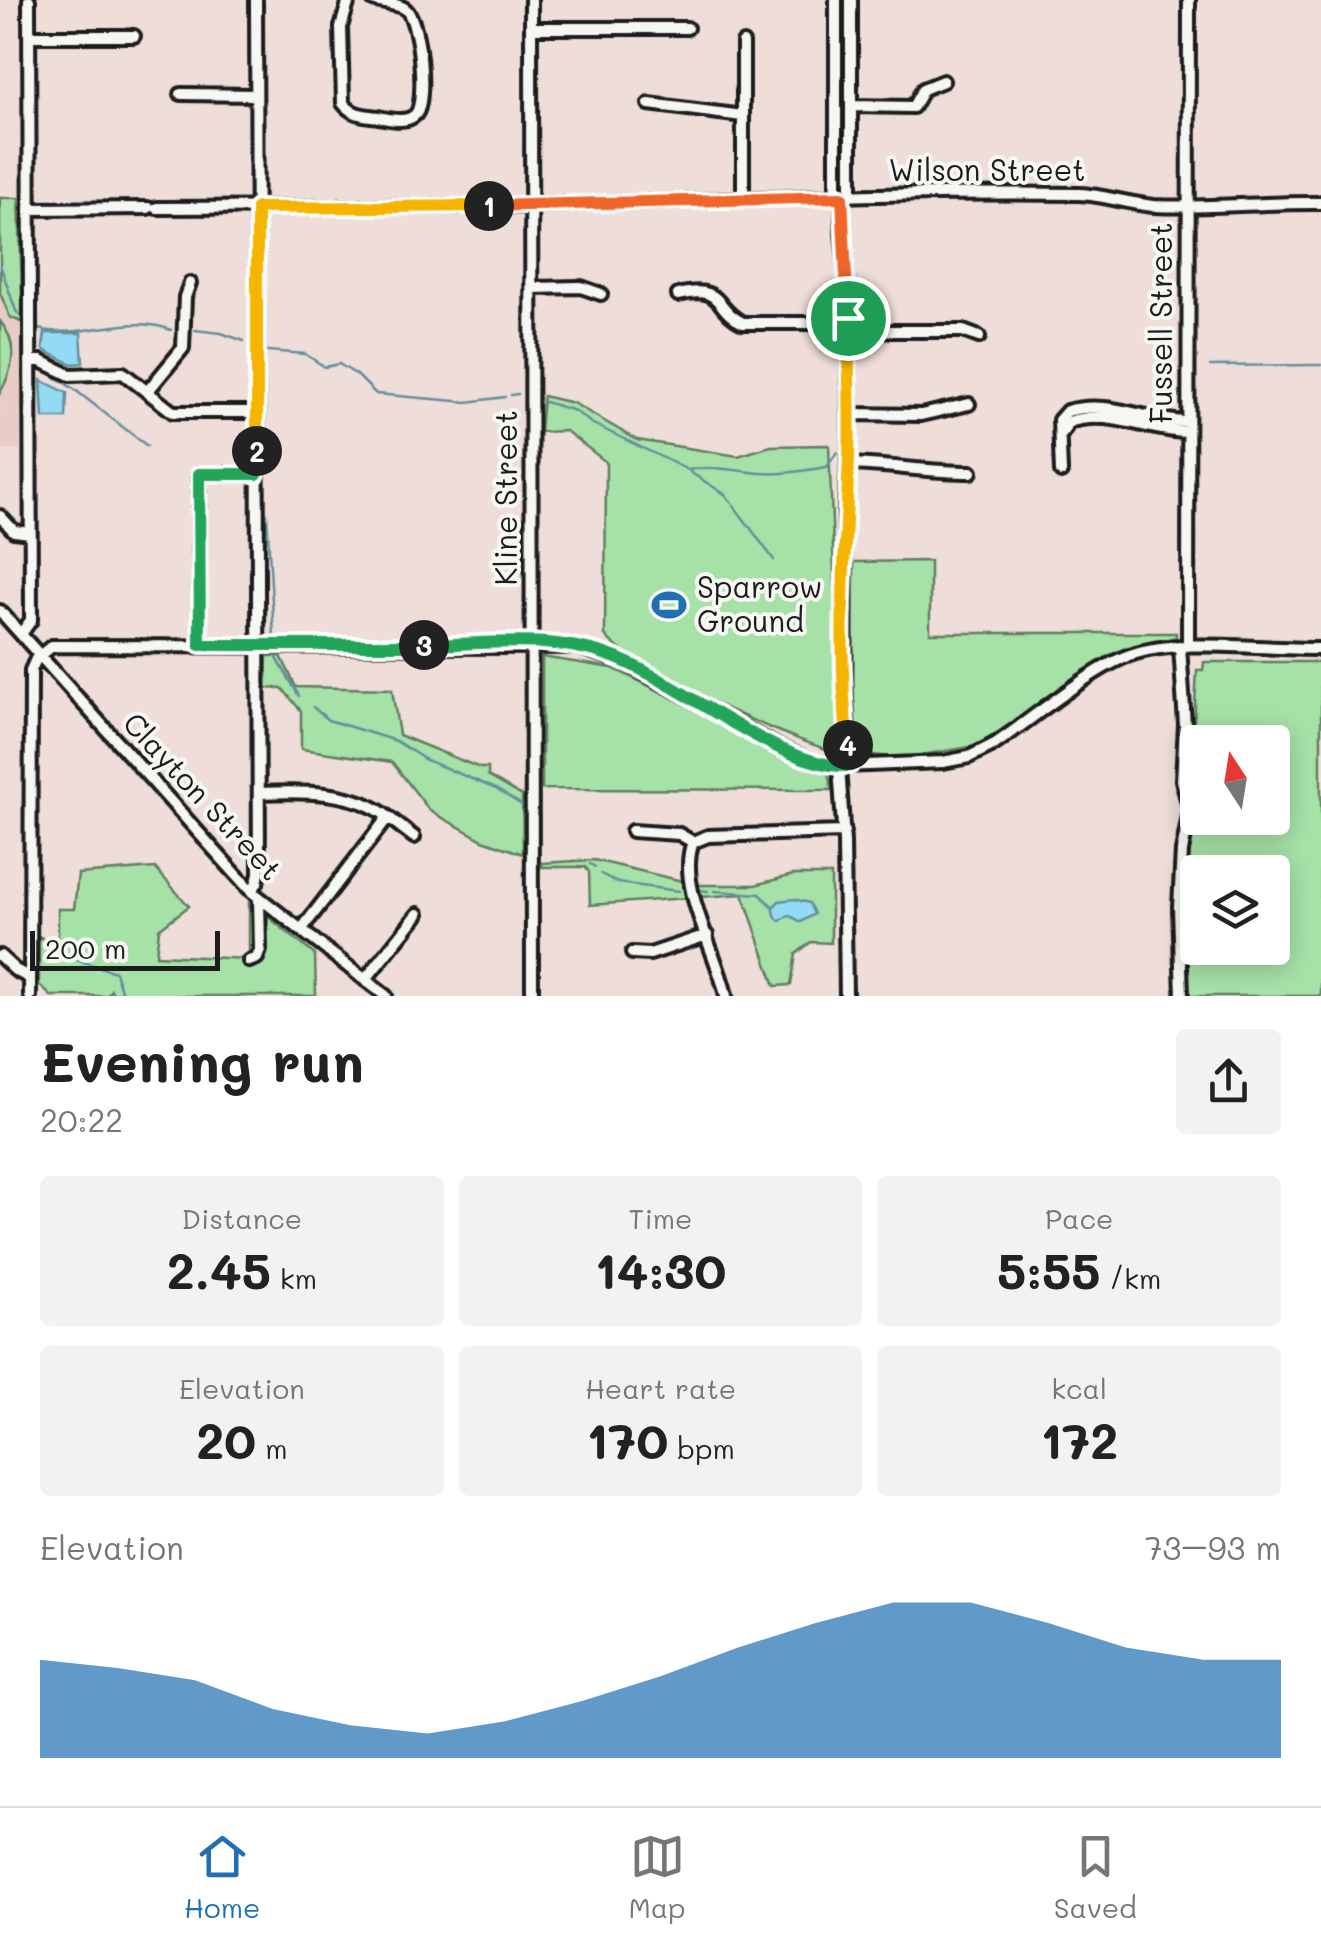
<!DOCTYPE html>
<html lang="en">
<head>
<meta charset="utf-8">
<style>
  :root { --surface:#fff; --page:#f2f2f2; --text:#222; --muted:#767676; --line:#e0e0e0; --accent:#1f6fb2 }
  body { margin:0; font-family:Mali,sans-serif; background:var(--page); color:var(--text); height:100vh; display:flex; flex-direction:column; font-size:38px; white-space:nowrap }
  * { box-sizing:border-box; margin:0 }
  p { font-size:32px; color:var(--muted) }
  .icon { flex:none; width:55px; height:55px; fill:none; stroke:currentColor; stroke-width:2; stroke-linecap:round; stroke-linejoin:round }
  .map { position:relative; height:996px; overflow:hidden }
  .drawer { display:flex; flex-direction:column; background:var(--surface); flex:1 }
  .drawer>* { flex:none }
  .needle { width:65px; rotate:348deg }
  .fabs { position:absolute; left:1180px; top:725px; display:grid; gap:20px }
  .fabs a { display:grid; place-items:center; width:110px; height:110px; border-radius:10px; background:var(--surface); box-shadow:0 5px 25px #0003; font-size:50px }
  .scale { position:absolute; left:30px; bottom:25px; width:190px; box-sizing:border-box; padding-left:10px; border:5px solid #1c1c1c; border-top:0; font-size:28px; line-height:35px; white-space:nowrap; color:#1c1c1c; -webkit-text-stroke:8px #f6f6f2; paint-order:stroke }
  .pin { position:absolute; display:grid; place-items:center; width:85px; height:85px; color:#fff; margin:-42px; border:5px solid #fff; border-radius:50%; box-shadow:0 2px 10px #0007 }
  .km { position:absolute; width:50px; height:50px; margin:-25px; border-radius:50%; background:#222; color:#fff; font-size:28px; line-height:50px; text-align:center }
  .round { display:grid; place-items:center; flex:none; width:105px; height:105px; border-radius:10px; background:var(--page) }
  .headline { display:flex; align-items:center; justify-content:space-between; height:170px; padding:0 40px }
  h1 { font-size:55px; font-weight:800; line-height:75px }
  .figures { display:grid; grid-template-columns:repeat(3,1fr); gap:15px; height:170px; padding:10px 40px }
  .figures div { display:grid; align-content:center; border-radius:10px; background:var(--page); text-align:center }
  .figures b { font-size:50px; font-weight:800 }
  .figures small { font-size:28px; font-weight:400 }
  .figures p { font-size:28px }
  .chart { height:280px; padding:20px 40px }
  .chart p { display:flex; justify-content:space-between }
  .chart svg { width:100%; height:180px; margin-top:10px; fill:var(--accent); opacity:.7 }
  .menu { display:flex; justify-content:space-around; align-items:center; height:140px; border-top:2px solid var(--line); background:var(--surface); font-size:28px; color:var(--muted) }
  .menu a { display:grid; justify-items:center; gap:5px }
  .menu .active { color:var(--accent) }
  .map>svg:first-child { display:block }
</style>
</head>
<body>
<div class="map">
<svg width="1321" height="996" viewBox="0 0 1321 996">
  <rect width="100%" height="100%" fill="#eeddd8"/>
  <filter id="ink" filterUnits="userSpaceOnUse"><feTurbulence type="fractalNoise" baseFrequency=".01" numOctaves="2"/><feDisplacementMap in="SourceGraphic" scale="20" xChannelSelector="R" yChannelSelector="G"/><feConvolveMatrix kernelMatrix="1 2 1 2 8 2 1 2 1" color-interpolation-filters="sRGB"/></filter>
  <g filter="url(#ink)">
    <path fill="#e9ccc5" d="M 0,293 L 10,317 L 23,323 L 20,450 L 0,450 Z"/>
    <path fill="#a6e1a7" stroke="#617e62" stroke-width="2.5" fill-rule="evenodd" d="M 0,198 L 19,198 L 23,323 L 10,317 L 0,293 Z
      M 0,321 C 19,344 14,368 0,393 Z
      M 543,396 L 573,403 L 637,440 L 738,456 L 771,446 L 829,445 L 841,754 C 791,740 634,672 605,635 L 606,462 L 566,431 L 540,432 Z
      M 930,561 L 930,633 L 1176,633 L 1176,637 L 1126,649 L 976,746 L 903,758 L 853,753 L 854,562 Z
      M 267,656 L 281,656 L 296,687 L 392,689 L 399,735 L 480,768 L 488,768 L 488,776 L 522,796 L 523,854 L 483,840 L 430,811 L 392,762 L 301,749 L 301,711 L 282,688 L 266,688 Z
      M 542,657 L 612,668 L 828,773 L 832,790 L 542,789 Z
      M 1204,662 L 1321,662 L 1321,996 L 1184,996 L 1186,863 L 1197,670 L 1203,670 ZM 1198,742 L 1272,742 L 1272,818 L 1198,818 ZM 1198,872 L 1272,872 L 1272,948 L 1198,948 Z
      M 594,860 L 699,885 L 755,885 L 793,875 L 831,875 L 831,943 L 811,942 L 796,954 L 791,985 L 775,986 L 743,894 L 590,905 L 589,872 L 585,867 L 542,867 L 542,863 Z
      M 155,868 L 189,906 L 159,929 L 156,955 L 249,959 L 249,901 L 315,955 L 316,996 L 115,996 L 111,990 L 107,996 L 51,996 L 39,985 L 39,936 L 58,949 L 58,909 L 74,909 L 78,874 Z"/>
    <path fill="#93dbf4" stroke="#638f9e" stroke-width="2.5" d="M 45,333 L 81,333 L 83,363 L 72,364 L 45,351 L 43,347 Z
      M 41,380 L 67,393 L 66,418 L 43,418 Z
      M 794,899 L 809,903 L 814,914 L 801,922 L 789,915 L 780,921 L 776,918 L 773,907 L 779,901 Z"/>
    <g fill="none" stroke-linecap="round" stroke-linejoin="round">
      <path stroke="#638f9e" stroke-width="2.5" d="M 0,265 L 16,311 L 23,318
        M 39,329 C 80,340 130,313 171,330
        M 195,330 L 221,333 L 244,341
        M 268,351 L 305,354 L 325,367 L 339,364 L 357,375 L 376,394 L 467,402 L 505,397
        M 1210,366 L 1321,365
        M 44,370 L 74,389 L 147,446
        M 511,395 L 518,394
        M 545,402 L 575,411 L 591,423 L 688,470 C 713,465 736,471 761,473 C 783,475 806,470 827,467 L 837,452
        M 690,472 L 726,495 L 774,560
        M 267,514 L 274,637
        M 274,653 L 299,696
        M 313,707 L 328,720 L 396,741 L 424,759 L 496,789 L 525,807
        M 590,864 L 595,867
        M 601,874 L 618,883 L 679,891
        M 699,890 L 708,891
        M 715,891 L 760,894 L 773,907
        M 47,950 L 115,972 L 122,993 L 134,996"/>
      <g stroke="#1c1c1c" stroke-width="18">
        <path id="minor" d="M 349,0 L 341,27 L 343,103 C 352,115 363,115 378,117 C 389,119 407,124 416,114 C 427,100 420,17 404,8 C 395,3 383,4 373,0
          M 531,0 L 532,996
          M 836,0 L 836,197
          M 531,28 L 687,28
          M 29,36 L 134,36
          M 743,43 L 743,198
          M 181,94 L 256,95
          M 649,104 L 743,116
          M 851,106 L 913,107 L 923,89 L 943,81
          M 851,196 L 851,0
          M 842,197 L 842,233 L 848,293 L 849,444 L 845,513 L 845,683 L 850,766
          M 532,205 C 714,201 896,191 1079,194 C 1104,195 1129,204 1154,206 C 1210,209 1265,202 1321,203
          M 157,208 L 532,206
          M 29,209 L 148,208
          M 532,288 L 581,287 L 601,294
          M 678,295 C 725,284 713,309 743,323 L 817,323 L 848,318
          M 848,331 L 963,331 L 979,337
          M 30,361 L 41,361 L 70,375 L 123,373 L 173,412 L 257,412
          M 147,392 L 183,348 L 185,297 L 190,283
          M 849,414 L 921,415 L 969,404
          M 1061,435 L 1069,422 C 1109,408 1147,432 1187,432
          M 849,464 C 890,465 929,472 971,472
          M 1061,472 L 1059,420 L 1067,411 C 1109,399 1145,421 1187,422
          M 0,516 L 14,531 L 30,533
          M 0,611 L 251,891 L 386,996
          M 21,634 L 31,620 L 29,0
          M 200,645 L 199,474 L 257,474
          M 1180,646 L 1185,725 L 1182,780 L 1190,811 L 1182,851 L 1179,907 L 1182,996
          M 1188,646 L 1189,0
          M 839,766 L 844,842 L 846,996
          M 259,793 C 300,791 355,790 388,817 L 301,930
          M 388,817 L 414,837
          M 632,831 L 679,834 L 693,842
          M 251,891 L 257,883 L 259,873 L 256,0
          M 632,953 L 650,954 L 707,935
          M 0,956 L 15,970 L 30,978
          M 249,961 L 257,958 L 260,950 L 259,898
          M 365,980 L 418,914
          M 30,996 L 31,670 L 36,659 L 52,646 L 577,647 L 624,662 L 779,747 L 815,762 L 843,766 L 943,762 L 969,757 L 995,744 C 1031,720 1092,668 1130,655 C 1181,637 1265,650 1321,649
          M 726,996 C 717,952 676,885 693,842 L 708,836 L 844,832"/>
      </g>
      <use href="#minor" stroke="#f6f6f2" stroke-width="10"/>
    </g>
  </g>
  <g fill="none" stroke-linecap="round" stroke-linejoin="round" filter="url(#ink)">
    <g stroke="#fff" stroke-width="20">
      <path id="split-1" d="M 489,206 L 842,197 L 848,318"/>
    </g>
    <g stroke="#fff" stroke-width="20">
      <path id="split-2" d="M 257,451 L 257,208 L 489,206"/>
    </g>
    <g stroke="#fff" stroke-width="20">
      <path id="split-3" d="M 257,451 L 257,474 L 199,474 L 200,645 L 424,645"/>
    </g>
    <g stroke="#fff" stroke-width="20">
      <path id="split-4" d="M 424,645 C 483,644 551,635 608,655 C 679,679 779,770 850,766 L 848,745"/>
    </g>
    <g stroke="#fff" stroke-width="20">
      <path id="split-5" d="M 848,318 C 848,364 851,411 849,458 C 845,553 837,650 848,745"/>
    </g>
    <use href="#split-1" stroke="#f0652b" stroke-width="12"/>
    <use href="#split-2" stroke="#f5b400" stroke-width="12"/>
    <use href="#split-3" stroke="#22a559" stroke-width="12"/>
    <use href="#split-4" stroke="#22a559" stroke-width="12"/>
    <use href="#split-5" stroke="#f5b400" stroke-width="12"/>
  </g>
  <defs>
    <g id="stadium-bare" transform="scale(2.7)"><path d="M0-5a6.5 5 0 1 0 0 10a6.5 5 0 1 0 0-10ZM-3.5-1.8h7v3.6h-7Z" fill="#1f6fb2" stroke="#f6f6f2" stroke-width="2.5" paint-order="stroke"/></g>
  </defs>
  <g fill-rule="evenodd">
    <use href="#stadium-bare" x="669" y="605"/>
  </g>
  <g text-anchor="middle" stroke-width="8" stroke-linejoin="round" paint-order="stroke">
    <g font-size="30" fill="#1c1c1c" stroke="#f6f6f2">
      <text x="987" y="181">Wilson Street</text>
      <text transform="translate(1162 323) rotate(-90)" y="10">Fussell Street</text>
      <text transform="translate(507 498) rotate(-90)" y="10">Kline Street</text>
      <text transform="translate(202 797) rotate(47)" y="10">Clayton Street</text>
    </g>
    <g font-size="30" fill="#1c1c1c" stroke="#f6f6f2" text-anchor="start">
      <text x="697" y="598">Sparrow<tspan x="697" dy="34">Ground</tspan></text>
    </g>
  </g>
</svg>
<div class="fabs">
<a><svg class="needle" viewBox="-14 -14 28 28"><path d="M0-13l5 13h-10z" fill="#e53935"/><path d="M0 13l5-13h-10z" fill="#767676"/></svg></a>
<a><svg class="icon" aria-label="layers" viewBox="0 0 24 24"><path d="M12 4l9 5-9 5-9-5zM3 14l9 5 9-5"/></svg></a>
</div>
<div class="scale">200 m</div>
<div class="pin" style="left:848px;top:318px;background:#1e9e55"><svg class="icon" aria-label="arrive" viewBox="0 0 24 24"><path d="M6 21V4h12l-3 4 3 4H6"/></svg></div>
<b class="km" style="left:489px;top:206px">1</b>
<b class="km" style="left:257px;top:451px">2</b>
<b class="km" style="left:424px;top:645px">3</b>
<b class="km" style="left:848px;top:745px">4</b>
</div>
<section class="drawer">
<div class="headline"><div><h1>Evening run</h1><p>20:22</p></div><a class="round"><svg class="icon" aria-label="share" viewBox="0 0 24 24"><path d="M12 15V3M7 8l5-5 5 5M5 13v7h14v-7"/></svg></a></div>
<div class="figures">
<div><p>Distance</p><b>2.45<small> km</small></b></div>
<div><p>Time</p><b>14:30</b></div>
<div><p>Pace</p><b>5:55<small> /km</small></b></div>
</div>
<div class="figures">
<div><p>Elevation</p><b>20<small> m</small></b></div>
<div><p>Heart rate</p><b>170<small> bpm</small></b></div>
<div><p>kcal</p><b>172</b></div>
</div>
<div class="chart"><p><span>Elevation</span>73–93 m</p>
<svg viewBox="0 0 160 44" preserveAspectRatio="none"><path d="M0 44V20L10 22L20 25L30 32L40 36L50 38L60 35L70 30L80 24L90 17L100 11L110 6L120 6L130 11L140 17L150 20L160 20V44z"/></svg>
</div>
</section>
<nav class="menu">
<a class="active"><svg class="icon" aria-label="home" viewBox="0 0 24 24"><path d="M3 11l9-7 9 7M6 9v11h12V9"/></svg>Home</a>
<a><svg class="icon" aria-label="map" viewBox="0 0 24 24"><path d="M3 6l6-2 6 2 6-2v14l-6 2-6-2-6 2zM9 4v14M15 6v14"/></svg>Map</a>
<a><svg class="icon" aria-label="saved" viewBox="0 0 24 24"><path d="M7 4h10v16l-5-4-5 4z"/></svg>Saved</a>
</nav>
</body>
</html>
